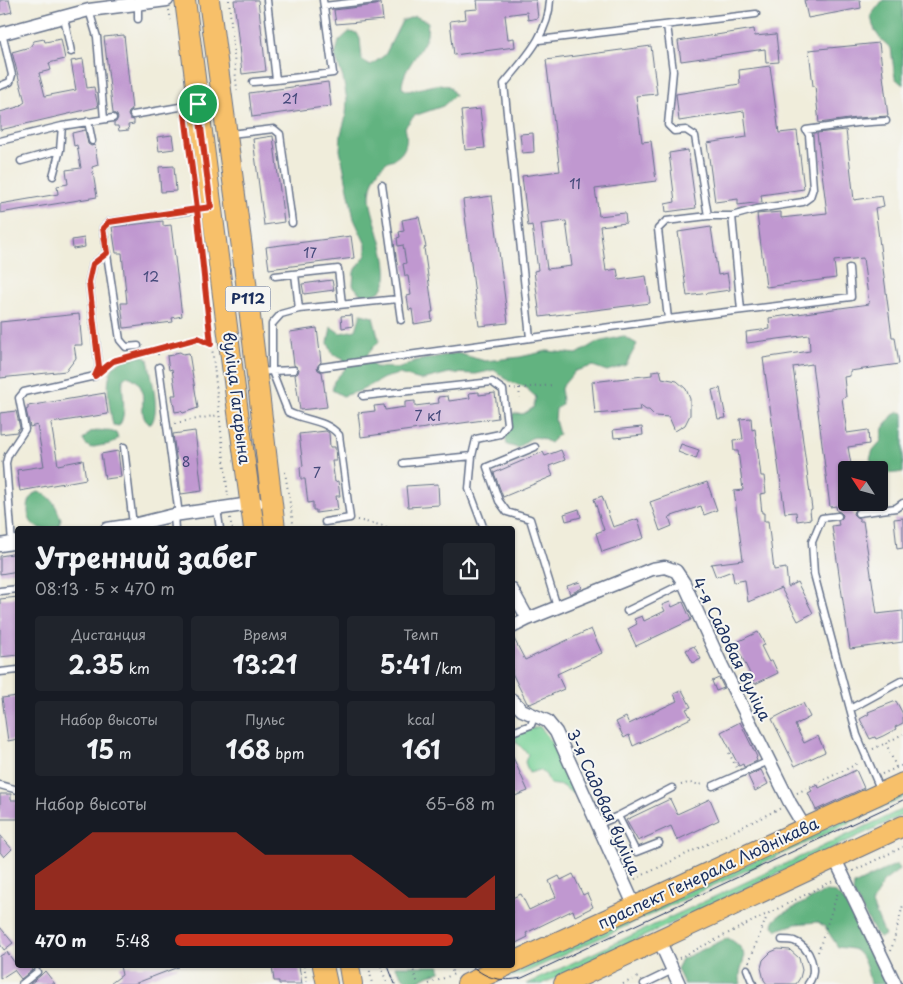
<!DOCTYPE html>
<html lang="ru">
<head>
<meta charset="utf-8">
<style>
  :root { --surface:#171b24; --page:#20242c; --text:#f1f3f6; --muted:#9ea1a6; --accent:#c8321e }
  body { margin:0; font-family:"Playpen Sans",sans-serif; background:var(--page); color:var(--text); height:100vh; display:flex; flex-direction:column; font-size:19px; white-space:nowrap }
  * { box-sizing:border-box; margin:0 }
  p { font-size:16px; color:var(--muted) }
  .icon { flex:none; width:28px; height:28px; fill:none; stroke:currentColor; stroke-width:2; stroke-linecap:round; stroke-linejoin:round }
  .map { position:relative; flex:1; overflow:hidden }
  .side { position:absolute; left:15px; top:526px; width:500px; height:442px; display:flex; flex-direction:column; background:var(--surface); border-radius:5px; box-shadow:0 1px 4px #0004 }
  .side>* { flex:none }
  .needle { width:32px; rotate:306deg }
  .controls { position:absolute; left:838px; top:461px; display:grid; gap:10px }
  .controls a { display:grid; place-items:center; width:50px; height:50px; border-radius:5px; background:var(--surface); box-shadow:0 1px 4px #0004; font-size:25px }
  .pin { position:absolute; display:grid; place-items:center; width:42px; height:42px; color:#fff; margin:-21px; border:2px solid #fff; border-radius:50%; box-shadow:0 1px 5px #0007 }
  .round { display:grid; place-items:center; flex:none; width:52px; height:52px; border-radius:5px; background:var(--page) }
  .overview { display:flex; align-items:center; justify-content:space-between; height:85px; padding:0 20px }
  h1 { font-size:28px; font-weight:700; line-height:38px }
  .figures { display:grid; grid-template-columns:repeat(3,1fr); gap:8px; height:85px; padding:5px 20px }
  .figures div { display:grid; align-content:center; border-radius:5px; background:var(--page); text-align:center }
  .figures b { font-size:25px; font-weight:700 }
  .figures small { font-size:14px; font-weight:400 }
  .figures p { font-size:14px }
  .chart { height:140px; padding:10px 20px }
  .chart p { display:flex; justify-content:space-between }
  .chart svg { width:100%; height:90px; margin-top:5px; fill:var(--accent); opacity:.7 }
  ul { padding:0 20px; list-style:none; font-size:16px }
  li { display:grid; grid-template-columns:80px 60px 1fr; align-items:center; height:38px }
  li i { height:12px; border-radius:6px; background:var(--accent) }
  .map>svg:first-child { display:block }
</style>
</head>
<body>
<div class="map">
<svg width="903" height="984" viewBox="0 0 903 984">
  <rect width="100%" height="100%" fill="#f6f6f2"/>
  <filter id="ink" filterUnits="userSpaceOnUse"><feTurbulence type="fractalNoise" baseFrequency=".02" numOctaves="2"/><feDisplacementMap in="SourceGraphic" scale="10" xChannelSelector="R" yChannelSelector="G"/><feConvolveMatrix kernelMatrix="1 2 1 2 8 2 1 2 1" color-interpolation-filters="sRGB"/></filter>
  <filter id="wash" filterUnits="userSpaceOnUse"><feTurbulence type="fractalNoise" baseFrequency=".0096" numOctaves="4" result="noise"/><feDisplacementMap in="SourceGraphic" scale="20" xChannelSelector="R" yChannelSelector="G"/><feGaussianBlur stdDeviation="1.12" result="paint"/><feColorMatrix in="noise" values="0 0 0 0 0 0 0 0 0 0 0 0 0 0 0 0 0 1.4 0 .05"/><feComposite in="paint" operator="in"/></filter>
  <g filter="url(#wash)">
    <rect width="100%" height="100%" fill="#f0eddb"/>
    <path fill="#78d197" stroke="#4a807a" d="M 539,726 C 548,735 573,770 575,782 C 575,785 574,791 573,794 L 563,786 L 550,784 L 546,775 L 540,770 L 529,773 L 525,762 L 528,754 L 516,742 L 515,735 Z
      M 903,792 L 903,798 L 520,975 L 510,977 L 505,976 Z
      M 903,809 L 903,815 L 542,984 L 527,984 Z"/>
    <path fill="#62b380" stroke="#3e716f" d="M 883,0 L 903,0 L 903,85 L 895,78 L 891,48 C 878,38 873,31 871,15 Z
      M 415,16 L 428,22 C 427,27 428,33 426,38 C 419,55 402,70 402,88 L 408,91 L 440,84 L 449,86 L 455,95 L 443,106 L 414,116 L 405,127 C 408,140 407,152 394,159 C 392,160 389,160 387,162 C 375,170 370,185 370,198 C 371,222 412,304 360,294 L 353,285 L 354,272 L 366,255 L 366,245 L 354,219 L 340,150 L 341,134 L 346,116 L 347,100 L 343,78 L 335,56 L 339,41 L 349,32 L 357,33 L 360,39 L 362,60 L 371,65 L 385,55 L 402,21 Z
      M 361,314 L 373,317 L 379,341 L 367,355 L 375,367 L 400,368 L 415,361 L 457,353 L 485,361 L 520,357 L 547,351 L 577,354 L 595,343 L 623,336 L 637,344 L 626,365 L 607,371 L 593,366 L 575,371 L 561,388 L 562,404 L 556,409 L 555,420 L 559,434 L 550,443 C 534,433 531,437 518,448 L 507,445 L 505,436 L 512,424 L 513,413 L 523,414 L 533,408 L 536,397 L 525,387 L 510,382 L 494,370 L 476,374 L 449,373 L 421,380 L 399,374 L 384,378 L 360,391 L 343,396 L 332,390 L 334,381 L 345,369 L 343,358 L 333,355 L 328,343 L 331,327 L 340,333 L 356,330 Z
      M 144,356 L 148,359 C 151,376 161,411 151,424 C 132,418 156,384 127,376 L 123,379 C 121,393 128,414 119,426 L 113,425 C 110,410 102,374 117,364 C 124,358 135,358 144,356 Z
      M 899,412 L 903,413 L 903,472 C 886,475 880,474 870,459 L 873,450 L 881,441 L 883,428 L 893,415 Z
      M 106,430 L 116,433 L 118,438 C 112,447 101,444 91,448 L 86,445 L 83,440 L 90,432 Z
      M 38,492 C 53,495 56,507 61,519 L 58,529 C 52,529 45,530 39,528 C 25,523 26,503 33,494 Z
      M 897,864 L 899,870 L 883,882 L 872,904 L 885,935 L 880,938 L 876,934 L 853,893 L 854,885 Z
      M 824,892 C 827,892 832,892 835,893 C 853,902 878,965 887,984 L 870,984 C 868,973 865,956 855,950 C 851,948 843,948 838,947 L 825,927 L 818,922 L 795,924 L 777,930 L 773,926 L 774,920 L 780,915 Z
      M 728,938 C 758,955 735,964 741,984 L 684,984 L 677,969 L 682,959 Z
      M 395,966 L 440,966 L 440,972 L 429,975 L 412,984 L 404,979 Z"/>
    <g id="blocks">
      <path fill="#c098d0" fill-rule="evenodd" d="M 0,0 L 9,0 L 12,12 L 0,15 Z
        M 234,0 L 258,0 L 266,71 L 242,74 Z
        M 477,0 L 536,0 L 538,18 L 528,20 L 527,12 L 505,15 L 508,39 L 514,38 L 515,47 L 454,55 L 450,21 L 466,19 L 465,10 L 478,9 Z
        M 804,0 L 860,0 L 861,8 L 808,18 Z
        M 381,3 L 383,20 L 336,24 L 334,10 L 376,5 Z
        M 754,29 L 755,36 L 776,34 L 779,62 L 766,63 L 765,49 L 681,61 L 678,41 Z
        M 124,35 L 132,110 L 129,112 L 128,115 L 130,119 L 134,120 L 134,124 L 128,125 L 129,130 L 119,131 L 118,126 L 114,126 L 114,123 L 116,122 L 118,118 L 117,115 L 113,113 L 104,37 Z
        M 44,39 L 45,42 L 61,39 L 65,59 L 49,63 L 51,70 L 39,73 L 45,96 L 76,90 L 71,61 L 83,59 L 87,88 L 94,87 L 98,107 L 0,130 L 0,112 L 18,107 L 25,102 L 12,52 L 30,47 L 34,41 Z
        M 879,43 L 888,116 L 856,118 L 819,123 L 815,86 L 813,86 L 809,50 Z
        M 651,46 L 657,94 L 636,96 L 642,142 L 651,141 L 656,181 L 595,189 L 599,216 L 625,213 L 626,223 L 600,226 L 606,271 L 617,269 L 619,280 L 646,276 L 650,303 L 540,317 L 534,271 L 538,270 L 532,225 L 528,226 L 522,176 L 560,171 L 546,60 ZM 566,221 L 572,266 L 547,269 L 541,224 Z
        M 770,66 L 779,133 L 797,131 L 804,189 L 761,195 L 762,202 L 738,205 L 738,199 L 715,202 L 707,143 L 747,137 L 744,111 L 679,121 L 676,94 L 740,84 L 739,70 Z
        M 328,82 L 331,106 L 252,117 L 249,93 Z
        M 480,109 L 485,148 L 465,150 L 461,111 Z
        M 85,130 L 88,144 L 91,146 L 95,145 L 98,165 L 92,167 L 97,197 L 0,213 L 0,204 L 58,194 L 57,186 L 68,184 L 66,170 L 81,168 L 77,145 L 74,146 L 72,133 Z
        M 846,130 L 854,200 L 882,196 L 884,206 L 875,208 L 892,337 L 895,337 L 899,364 L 850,371 L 850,376 L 844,377 L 846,397 L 842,398 L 847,433 L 868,430 L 869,444 L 848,447 L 852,470 L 846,470 L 846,502 L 856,502 L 857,508 L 854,511 L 853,514 L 856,517 L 859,518 L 859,521 L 863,521 L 877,614 L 903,611 L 903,642 L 850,649 L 832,526 L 839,525 L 838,521 L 842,518 L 843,515 L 840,512 L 837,511 L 836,506 L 830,507 L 812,364 L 793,367 L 812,509 L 810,510 L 811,519 L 797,521 L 796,512 L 785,513 L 763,358 L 810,351 L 809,335 L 747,343 L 746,332 L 770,329 L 769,318 L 869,304 L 863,258 L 834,261 L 836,278 L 766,287 L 757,214 L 781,212 L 781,218 L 827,213 L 817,133 Z
        M 533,133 L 534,152 L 522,153 L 520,134 Z
        M 172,135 L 174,149 L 159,151 L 157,137 Z
        M 273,136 L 284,222 L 264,225 L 253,139 Z
        M 688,150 L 696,208 L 666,212 L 665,204 L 675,202 L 669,153 Z
        M 174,166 L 176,191 L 161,192 L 159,167 Z
        M 492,196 L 508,323 L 479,326 L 463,200 Z
        M 419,217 L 426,247 L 424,248 L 433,312 L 431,312 L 432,321 L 414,324 L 412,309 L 409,310 L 407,296 L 411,295 L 408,276 L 405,276 L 403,264 L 406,263 L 403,245 L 398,246 L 397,238 L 400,237 L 399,232 L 404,231 L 402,220 Z
        M 163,221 L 163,226 L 171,225 L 182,316 L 172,318 L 173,322 L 124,328 L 121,303 L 127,303 L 122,253 L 116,253 L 112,227 Z
        M 711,227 L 718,275 L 727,273 L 730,290 L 687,296 L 678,232 Z
        M 351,236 L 354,258 L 269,269 L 266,247 Z
        M 84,238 L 85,247 L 73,249 L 72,240 Z
        M 332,280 L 334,290 L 304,294 L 302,284 Z
        M 79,314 L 82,345 L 74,345 L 76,358 L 66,371 L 0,378 L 0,322 Z
        M 352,315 L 353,326 L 342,328 L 341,316 Z
        M 317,328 L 321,362 L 317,367 L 318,370 L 322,372 L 327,407 L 300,410 L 295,375 L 298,373 L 299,369 L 294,365 L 290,332 Z
        M 180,352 L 183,354 L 189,353 L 198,408 L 183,413 L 181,411 L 175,412 L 172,395 L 176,395 L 172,369 L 169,370 L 167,356 L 174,355 L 175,353 Z
        M 660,370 L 662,378 L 677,381 L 686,389 L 690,399 L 690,415 L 685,425 L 675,431 L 669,417 L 655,416 L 649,410 L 646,410 L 639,405 L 640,410 L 595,414 L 592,382 L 652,375 L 652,371 Z
        M 720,388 L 726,418 L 718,419 L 712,390 Z
        M 479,392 L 479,395 L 495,393 L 498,418 L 361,437 L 358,413 L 375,411 L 374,406 L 384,405 L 385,410 L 405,407 L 405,402 L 415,401 L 415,406 L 439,403 L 438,397 L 448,396 L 449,401 L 470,398 L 469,393 Z
        M 105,393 L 108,414 L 51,423 L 58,465 L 83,460 L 86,479 L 20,491 L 17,470 L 44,466 L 37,425 L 30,427 L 26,410 L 28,409 L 28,406 Z
        M 16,411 L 20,428 L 18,429 L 17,432 L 0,434 L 0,413 Z
        M 751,418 L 752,430 L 755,429 L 761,476 L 764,476 L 766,493 L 760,494 L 762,513 L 764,513 L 764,521 L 768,521 L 774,570 L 786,568 L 788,587 L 797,582 L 813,613 L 798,621 L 781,588 L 748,602 L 745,580 L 734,582 L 732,571 L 716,577 L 711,564 L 743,560 L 734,491 L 743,490 L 738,451 L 734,451 L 733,440 L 743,439 L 740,419 Z
        M 642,427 L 643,435 L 614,438 L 613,430 Z
        M 195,431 L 202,491 L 181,494 L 173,434 Z
        M 326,431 L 329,433 L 330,447 L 335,447 L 336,461 L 332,461 L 335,482 L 338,481 L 340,496 L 336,496 L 338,510 L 316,513 L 316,510 L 313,510 L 313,502 L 308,503 L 305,479 L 301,479 L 300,467 L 303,466 L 299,434 Z
        M 681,444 L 699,450 L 696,459 L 678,452 Z
        M 561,450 L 565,460 L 549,466 L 553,476 L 503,497 L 494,473 L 543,452 L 545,456 Z
        M 118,451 L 121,477 L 105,479 L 101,454 Z
        M 707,482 L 717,510 L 704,515 L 701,506 L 669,517 L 672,526 L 660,531 L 650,502 Z
        M 438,484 L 439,505 L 408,507 L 406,486 Z
        M 602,496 L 613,527 L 638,519 L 644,538 L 602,552 L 596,533 L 604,530 L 594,499 Z
        M 579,509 L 581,517 L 566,521 L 564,514 Z
        M 903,518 L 903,548 L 897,549 L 894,519 Z
        M 18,553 L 18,571 L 0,574 L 0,556 Z
        M 580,582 L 582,588 L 570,594 L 567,586 Z
        M 18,597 L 18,655 L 0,657 L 0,599 Z
        M 670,602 L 672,607 L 683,602 L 691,620 L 636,646 L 628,629 L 637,624 L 634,619 L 642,616 L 644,621 L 665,611 L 662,605 Z
        M 591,629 L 602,653 L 557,674 L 564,689 L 530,704 L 527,703 L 512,673 L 512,635 L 525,660 Z
        M 758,632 L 765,645 L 761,646 L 769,662 L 772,660 L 778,673 L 755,684 L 735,643 Z
        M 694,646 L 701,659 L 693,663 L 686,650 Z
        M 719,678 L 724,688 L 716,691 L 712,681 Z
        M 682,690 L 691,707 L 686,709 L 691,718 L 633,746 L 629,735 L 624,738 L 616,722 L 626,717 L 629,724 L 677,701 L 674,694 Z
        M 18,696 L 18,739 L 8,741 L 2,698 Z
        M 896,701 L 903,714 L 903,723 L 895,727 L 896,729 L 883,736 L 876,739 L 875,737 L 870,739 L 860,719 L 869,714 L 868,712 Z
        M 803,703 L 810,717 L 795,725 L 804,743 L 818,736 L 825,752 L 795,766 L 772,719 Z
        M 740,722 L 757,757 L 756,758 L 757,761 L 744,767 L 743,764 L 739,766 L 721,732 Z
        M 512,755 L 528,791 L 512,797 Z
        M 761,770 L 768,784 L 755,791 L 748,776 Z
        M 856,770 L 864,788 L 816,810 L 808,793 L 812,791 L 810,788 L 818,785 L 819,788 Z
        M 0,794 L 11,794 L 11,800 L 18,800 L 18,819 L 0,819 Z
        M 670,799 L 677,814 L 710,799 L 719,820 L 677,840 L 671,826 L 638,841 L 626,820 Z
        M 0,835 L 12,849 L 4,857 L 0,852 Z
        M 573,874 L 583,895 L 587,893 L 593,907 L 575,916 L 573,910 L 526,933 L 528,937 L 512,945 L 512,898 L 521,894 L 529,910 L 556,897 L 549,881 L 559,876 L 561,880 Z
        M 0,927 L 13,943 L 4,950 L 0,944 Z
        M 778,949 L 790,950 L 799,958 L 802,970 L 800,978 L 796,984 L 767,984 L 764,980 L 761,968 L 763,960 L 771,952 Z
        M 7,952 L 17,966 L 29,966 L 32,970 L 21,979 L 14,970 L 0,979 L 0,956 Z
        M 120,966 L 178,966 L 178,967 L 134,984 L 110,984 L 122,975 Z
        M 272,966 L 299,966 L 302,984 L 279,984 L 279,981 L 274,981 Z
        M 45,971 L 55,984 L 30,984 L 40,976 Z"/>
    </g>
  </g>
  <g filter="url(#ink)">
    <use href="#blocks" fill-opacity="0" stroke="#66728a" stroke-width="1"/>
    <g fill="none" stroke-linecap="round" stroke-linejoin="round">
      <g stroke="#66728a" stroke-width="9">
        <path id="service" d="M 267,0 L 276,80 L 333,73 L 323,0
          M 138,5 L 138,19
          M 324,6 L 375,0
          M 89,10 L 97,37 L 104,119
          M 64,17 L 71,52
          M 667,25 L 673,71 L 668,125 L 674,131 L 686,130 L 695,136 L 708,216 L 732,216
          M 539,40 L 756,14
          M 253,82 L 276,80
          M 0,86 L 10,82 L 12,75 L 2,33
          M 133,115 L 197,104
          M 88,121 L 92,141
          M 230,134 L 274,129 L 280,134 L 292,223
          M 0,141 L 62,126 L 113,118
          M 21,161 L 60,150
          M 53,176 L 60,150 L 62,126
          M 382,185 L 401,320
          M 295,274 L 299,309
          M 275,276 L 338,269 L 342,304
          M 741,310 L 732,216 L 757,209 L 803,202 L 810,197 L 813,188 L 809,135 L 806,130 L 856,123 L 886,121
          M 668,319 L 658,229 L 666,221 L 708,216
          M 530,338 L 504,84 C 525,58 549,34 550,0
          M 138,346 L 126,347 L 120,340 L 103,228 L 109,222 L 209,208
          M 159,367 L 179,515
          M 322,367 L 668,319 L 851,297 L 849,268
          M 294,370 L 272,371 L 272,324 L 281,314 L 299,309 L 398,299
          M 260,372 L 272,371 L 288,412 C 305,421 325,419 339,435 L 350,518 L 325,522
          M 363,396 L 492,382 L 503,390 L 507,424 L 500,434 L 476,439 L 472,456
          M 124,447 L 133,525
          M 535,447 L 487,467 L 499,501 L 507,512 L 530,519 L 557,607
          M 403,463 L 472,456 L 469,489 L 484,529
          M 217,509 L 220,529
          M 858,513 L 896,508 L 903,503
          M 174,515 L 175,529
          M 838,516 L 822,518 L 812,542 L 814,574 L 857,735 L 881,791
          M 12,543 L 6,463 L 8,455 L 25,429 L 19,398 L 24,392 L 95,376 L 99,367 L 89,282 L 93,264 L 107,253
          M 0,591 L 18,589
          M 627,611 L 684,583
          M 0,672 L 18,670
          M 850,709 L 903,680
          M 512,732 L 531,725 L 535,715
          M 0,785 L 18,790
          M 713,786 L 769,761
          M 618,816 L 672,788
          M 597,825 L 618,816 L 636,852 L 659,843
          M 782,940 C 785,940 790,940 794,941 C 810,947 819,970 808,984
          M 747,969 L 753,984
          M 22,984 L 37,972
          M 644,984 L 673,970"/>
      </g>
      <g stroke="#66728a" stroke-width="15">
        <path id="minor" d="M 0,34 L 89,10 L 167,0
          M 107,529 L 133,525 L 174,515 L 257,503
          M 0,545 L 18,542
          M 512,590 L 528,619 L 512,627
          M 528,619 L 652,569 L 665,567 L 676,571 L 684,583 L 721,664 L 790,803 L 805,828
          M 512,700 L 522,710 L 547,721 L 556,732 L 635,907
          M 834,857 L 895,984
          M 659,940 L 679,984"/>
      </g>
      <g stroke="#66728a" stroke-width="22">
        <path id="primary" d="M 185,0 L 238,412 L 254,529
          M 209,0 L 242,248 L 275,529
          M 512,963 L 903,783
          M 323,966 L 327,984
          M 349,966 L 352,984
          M 467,984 L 506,966
          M 564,984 L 903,826"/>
      </g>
      <path stroke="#66728a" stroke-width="2" stroke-dasharray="1 4" stroke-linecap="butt" d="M 229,0 L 237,90
        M 169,10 L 171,20
        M 204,272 L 228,496
        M 158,349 L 158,359
        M 144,353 L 198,338 L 211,343
        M 107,366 L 113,361 L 134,355
        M 519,388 L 520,398
        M 510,389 L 553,385
        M 175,423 L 219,415
        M 285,472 L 294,529
        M 230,518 L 232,529
        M 357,520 L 384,526 L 388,529
        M 873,749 L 886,743
        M 729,753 L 736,767
        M 896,767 L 886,743 L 903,734
        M 882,774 L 903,765
        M 681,785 L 688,783 L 705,785
        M 797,793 L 855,765 L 858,761
        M 853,871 L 903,847
        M 635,879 L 781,808
        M 891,951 L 903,905
        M 818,952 L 838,892
        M 679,958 L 833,881
        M 749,962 L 767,916
        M 304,966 L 307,984
        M 369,966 L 372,984
        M 381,966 L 387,984
        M 412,966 L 418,984
        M 450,966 L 453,973
        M 429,984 L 457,973
        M 623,984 L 638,977"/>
      <use href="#service" stroke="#fff" stroke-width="6"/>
      <use href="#minor" stroke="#fff" stroke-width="12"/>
      <use href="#primary" stroke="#f7c06b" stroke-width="20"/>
      <path stroke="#1b2f5e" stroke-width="1" d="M 388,966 L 395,984
        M 472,966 C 487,979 501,982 522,978 L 903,800"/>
    </g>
  </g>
  <g fill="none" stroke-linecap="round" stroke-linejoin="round" filter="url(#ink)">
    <g stroke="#fff" stroke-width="10">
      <path id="route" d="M 198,104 L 184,106 L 197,209 L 109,222 L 103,228 L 107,253 L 93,264 L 89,282 L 99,367 L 95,376 L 113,361 L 198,338 L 211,344 L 197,209 L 211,207 L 198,104"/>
    </g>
    <use href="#route" stroke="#c8321e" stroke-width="6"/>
  </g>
  <g text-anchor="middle" stroke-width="4" stroke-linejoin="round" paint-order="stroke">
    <g font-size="14" fill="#44497a">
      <text x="290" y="104">21</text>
      <text x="575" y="189">11</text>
      <text x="310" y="258">17</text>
      <text x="151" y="282">12</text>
      <text x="428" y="421">7 к1</text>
      <text x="186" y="467">8</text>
      <text x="317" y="478">7</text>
    </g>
    <rect fill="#f6f6f2" stroke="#5d6b8a" stroke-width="1" x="225.5" y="286.5" width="45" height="25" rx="4"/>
    <g font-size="15" font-weight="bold" fill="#1b2f5e">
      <text x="248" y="304">Р112</text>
    </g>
    <g font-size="16" fill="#1b2f5e" stroke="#f6f6f2">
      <text transform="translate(237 398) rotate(83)" y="6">вуліца Гагарына</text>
      <text transform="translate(732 649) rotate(64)" y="6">4-я Садовая вуліца</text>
      <text transform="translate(604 802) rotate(66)" y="6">3-я Садовая вуліца</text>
      <text transform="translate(708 873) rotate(-25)" y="6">праспект Генерала Люднікава</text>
    </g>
  </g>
</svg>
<div class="controls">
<a><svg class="needle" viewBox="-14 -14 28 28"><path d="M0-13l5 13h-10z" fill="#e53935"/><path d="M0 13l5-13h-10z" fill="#9ea1a6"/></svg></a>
</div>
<div class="pin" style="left:198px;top:104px;background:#1e9e55"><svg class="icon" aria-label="arrive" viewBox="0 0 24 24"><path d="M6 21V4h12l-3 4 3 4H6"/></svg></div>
<section class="side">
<div class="overview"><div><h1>Утренний забег</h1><p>08:13 · 5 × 470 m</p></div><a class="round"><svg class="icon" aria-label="share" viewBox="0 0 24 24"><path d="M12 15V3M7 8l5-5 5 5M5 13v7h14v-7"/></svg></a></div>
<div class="figures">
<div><p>Дистанция</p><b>2.35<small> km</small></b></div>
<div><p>Время</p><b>13:21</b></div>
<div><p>Темп</p><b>5:41<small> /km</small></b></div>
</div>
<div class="figures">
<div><p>Набор высоты</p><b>15<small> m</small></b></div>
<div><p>Пульс</p><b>168<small> bpm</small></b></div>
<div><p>kcal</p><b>161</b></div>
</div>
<div class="chart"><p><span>Набор высоты</span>65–68 m</p>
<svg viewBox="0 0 160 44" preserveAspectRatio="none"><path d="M0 44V27L10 17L20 6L30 6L40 6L50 6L60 6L70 6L80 17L90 17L100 17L110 17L120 27L130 38L140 38L150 38L160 27V44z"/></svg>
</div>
<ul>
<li><b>470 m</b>5:48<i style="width:87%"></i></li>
</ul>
</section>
</div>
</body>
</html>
